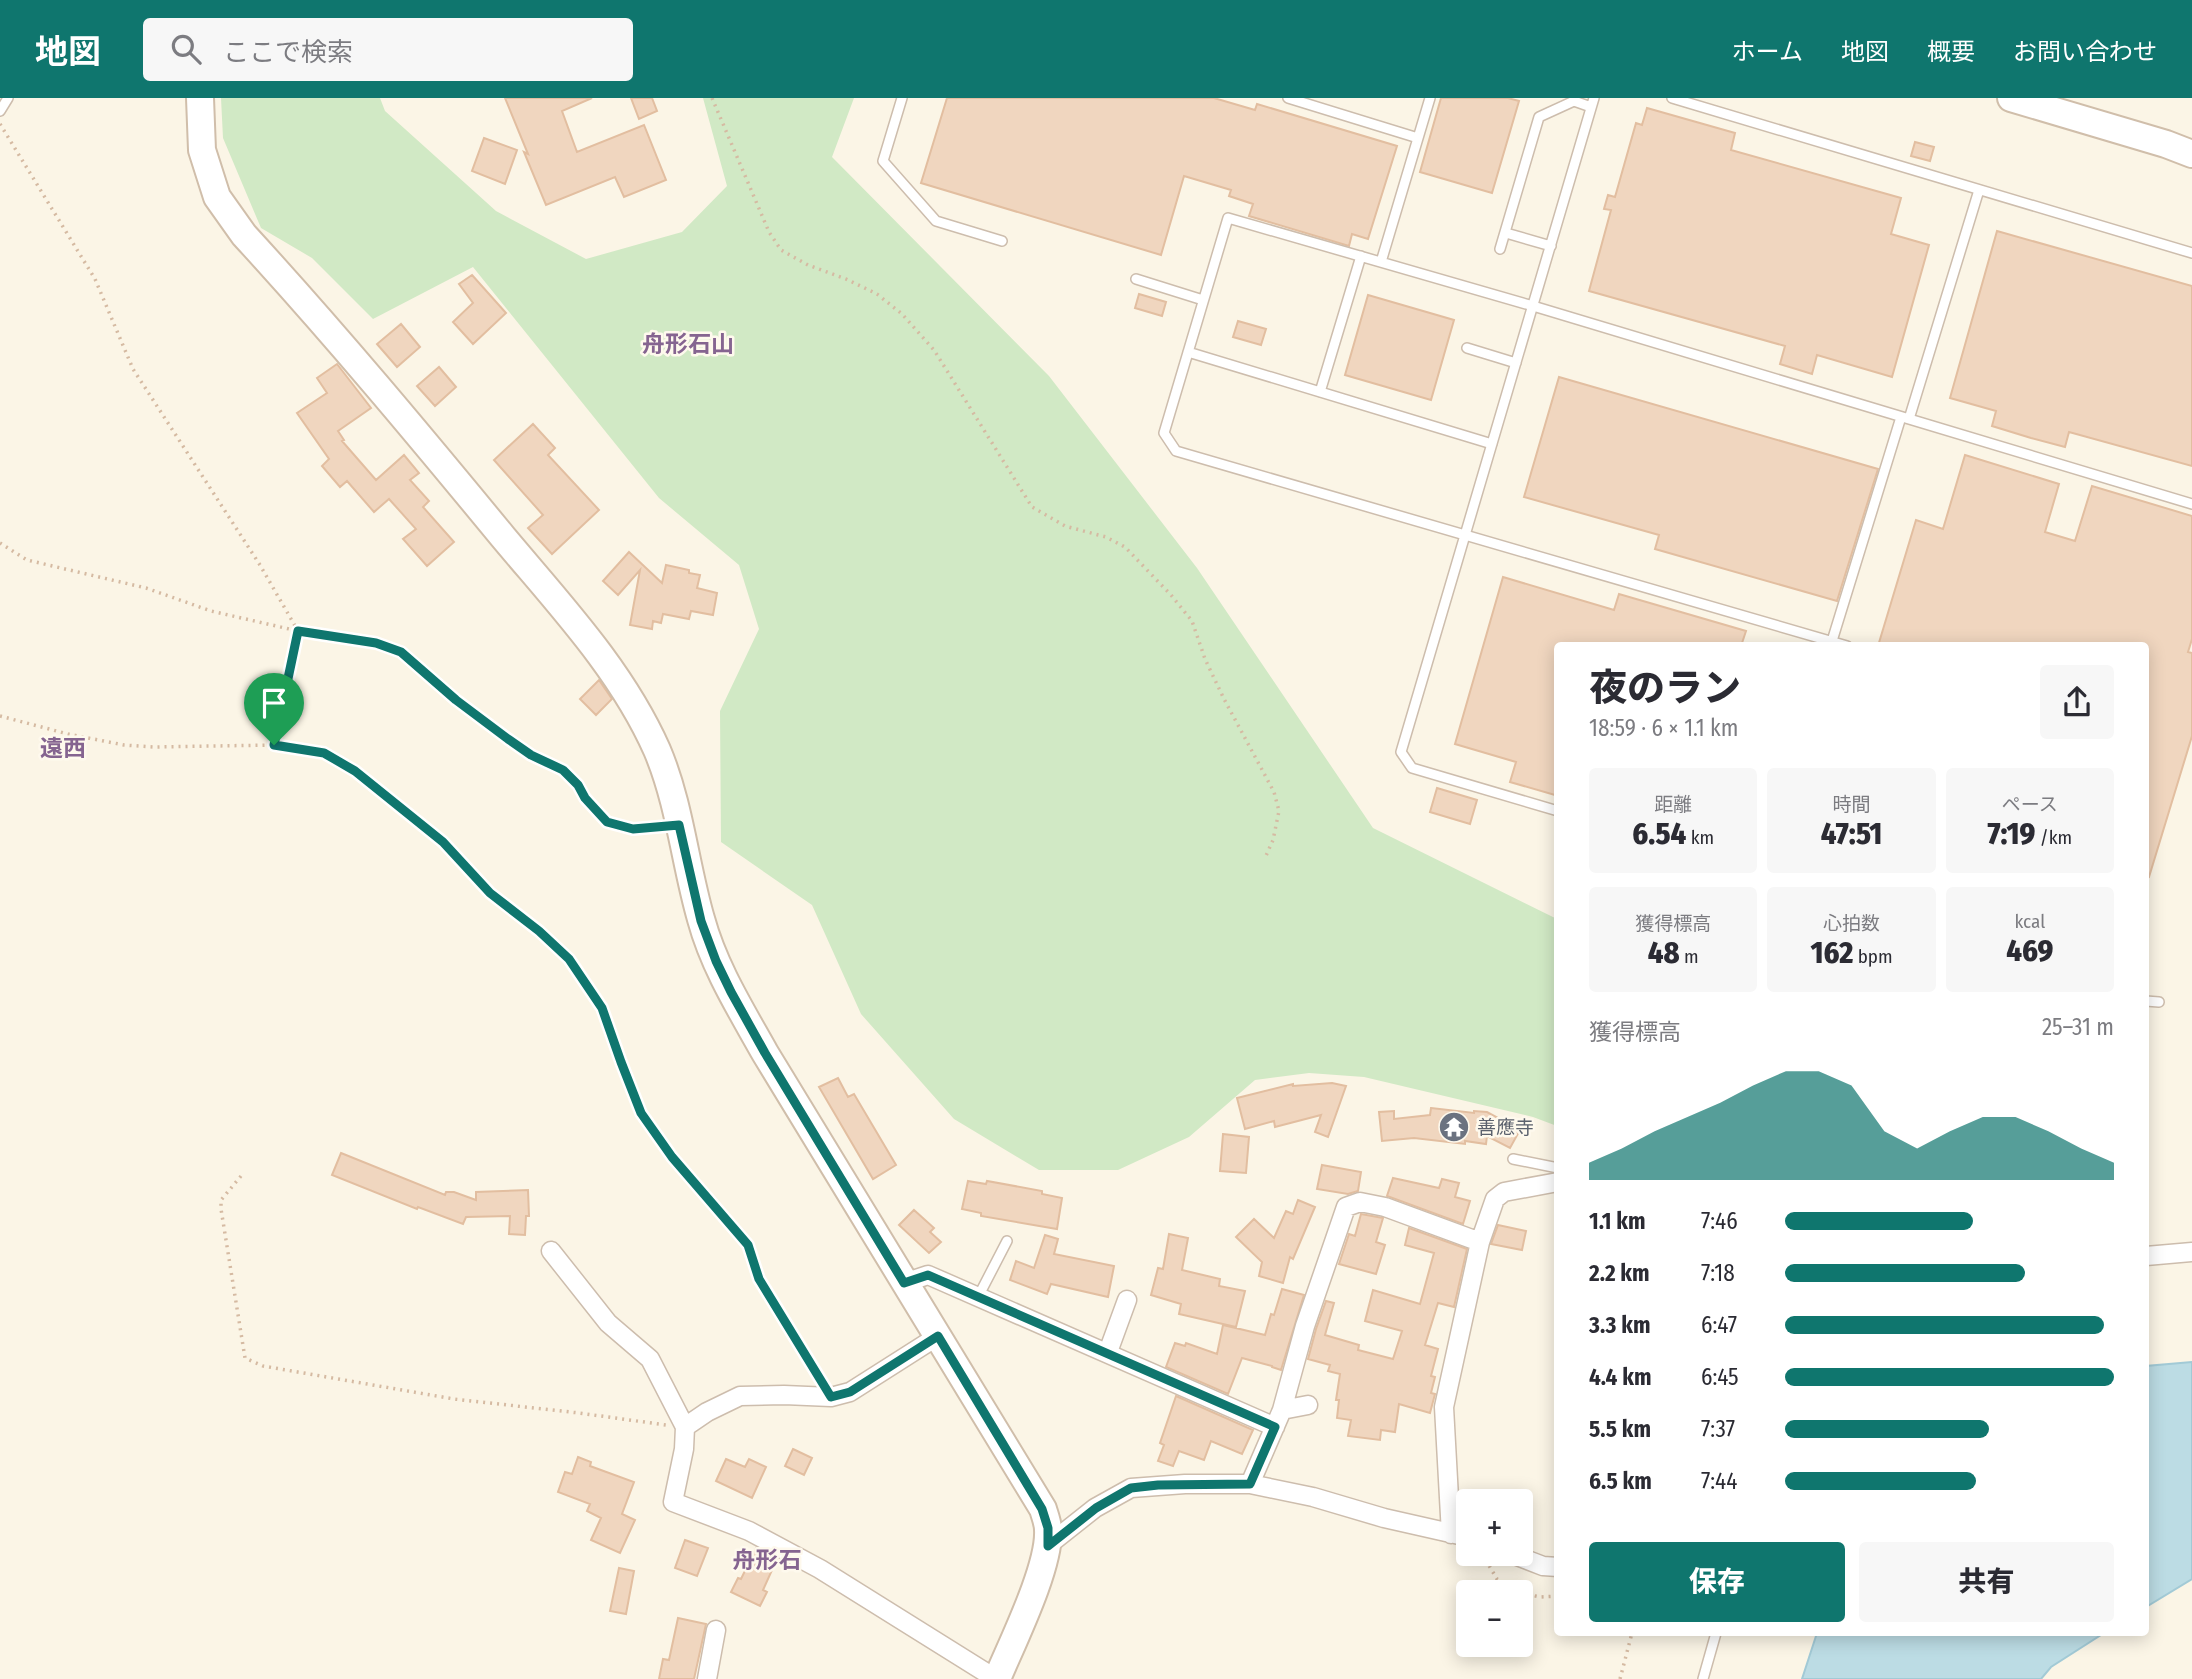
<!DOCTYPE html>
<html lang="ja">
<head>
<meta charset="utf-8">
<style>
  :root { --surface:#fff; --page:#f7f7f7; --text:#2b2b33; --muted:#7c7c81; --accent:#0f766e }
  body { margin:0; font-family:"Fira Sans Condensed","Noto Sans JP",sans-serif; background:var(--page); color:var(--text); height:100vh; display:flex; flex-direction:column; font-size:26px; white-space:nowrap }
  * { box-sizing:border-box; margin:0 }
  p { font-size:23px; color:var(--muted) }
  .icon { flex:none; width:38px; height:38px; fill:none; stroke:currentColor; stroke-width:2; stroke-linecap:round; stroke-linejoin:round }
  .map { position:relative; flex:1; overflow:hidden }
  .side { position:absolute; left:1554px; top:544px; width:595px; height:994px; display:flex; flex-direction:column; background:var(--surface); border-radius:7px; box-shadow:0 4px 18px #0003 }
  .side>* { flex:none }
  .tools { position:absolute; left:1456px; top:1391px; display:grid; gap:14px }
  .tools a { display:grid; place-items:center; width:77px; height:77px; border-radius:7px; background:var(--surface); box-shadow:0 4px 18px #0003; font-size:35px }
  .pin { position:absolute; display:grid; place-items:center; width:60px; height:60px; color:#fff; margin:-72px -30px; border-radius:50% 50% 50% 0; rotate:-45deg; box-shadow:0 0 7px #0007 }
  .pin .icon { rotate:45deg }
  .round { display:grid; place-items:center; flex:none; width:74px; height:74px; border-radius:7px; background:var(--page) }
  .headline { display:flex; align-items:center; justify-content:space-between; height:119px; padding:0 35px }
  h1 { font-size:38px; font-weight:800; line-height:52px }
  .figures { display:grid; grid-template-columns:repeat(3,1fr); gap:10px; height:119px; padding:7px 35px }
  .figures div { display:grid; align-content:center; border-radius:7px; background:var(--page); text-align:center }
  .figures b { font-size:30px; font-weight:800 }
  .figures small { font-size:19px; font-weight:400 }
  .figures p { font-size:19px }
  .chart { height:196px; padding:14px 35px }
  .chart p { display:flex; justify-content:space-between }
  .chart svg { width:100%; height:126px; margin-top:7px; fill:var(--accent); opacity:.7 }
  .cta { display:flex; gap:14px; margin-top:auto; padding:14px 35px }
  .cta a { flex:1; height:80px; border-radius:7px; background:var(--accent); color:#fff; font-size:28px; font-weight:800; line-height:80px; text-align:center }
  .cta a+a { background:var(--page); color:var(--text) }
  ul { padding:0 35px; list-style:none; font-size:23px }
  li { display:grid; grid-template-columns:112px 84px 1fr; align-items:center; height:52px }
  li i { height:18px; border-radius:9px; background:var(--accent) }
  header { display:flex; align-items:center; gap:42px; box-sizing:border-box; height:98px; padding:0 35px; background:var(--accent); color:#fff }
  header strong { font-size:33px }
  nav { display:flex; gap:38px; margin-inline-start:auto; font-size:24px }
  .search { width:490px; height:63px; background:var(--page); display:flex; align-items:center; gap:18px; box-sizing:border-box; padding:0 24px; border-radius:7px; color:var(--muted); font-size:26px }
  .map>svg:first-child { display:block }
</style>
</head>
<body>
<header>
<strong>地図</strong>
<div class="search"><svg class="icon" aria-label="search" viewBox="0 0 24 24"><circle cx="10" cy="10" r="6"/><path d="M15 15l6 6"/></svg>ここで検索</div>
<nav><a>ホーム</a><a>地図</a><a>概要</a><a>お問い合わせ</a></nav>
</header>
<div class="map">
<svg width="2192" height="1581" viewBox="0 0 2192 1581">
  <rect width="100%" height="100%" fill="#fbf5e6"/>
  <path fill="#d1e9c5" d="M 221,0 L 380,0 L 385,13 L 496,113 L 586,161 L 682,134 L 727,88 L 703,0 L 854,0 L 832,59 L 1049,278 L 1197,470 L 1373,730 L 1557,821 L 1557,1028 L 1533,1019 L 1364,979 L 1309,975 L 1255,982 L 1189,1039 L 1118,1072 L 1039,1072 L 954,1021 L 861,916 L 812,807 L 721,744 L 720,613 L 759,531 L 739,467 L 659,400 L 473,169 L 373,221 L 312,160 L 261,130 L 223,40 Z"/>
  <path fill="#bcdce4" stroke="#a2cad6" stroke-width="2" d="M 2192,1264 L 2192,1481 L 2146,1509 L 2146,1268 Z
    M 1817,1535 L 2104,1535 L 2051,1569 L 2041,1581 L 1802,1581 Z"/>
  <path fill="#f0d6bf" stroke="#e2bea0" stroke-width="2" d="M 505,0 L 592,0 L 562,13 L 577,54 L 644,27 L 666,82 L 624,99 L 615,79 L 546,107 L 524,54 L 528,56 Z
    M 631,0 L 652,0 L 657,13 L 639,21 Z
    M 947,0 L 1214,0 L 1255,12 L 1257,6 L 1397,48 L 1368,141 L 1352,136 L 1349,148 L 1249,118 L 1253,106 L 1229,98 L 1231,92 L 1184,78 L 1161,157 L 921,85 Z
    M 1441,0 L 1508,0 L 1519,3 L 1492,95 L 1420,74 Z
    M 1647,10 L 1735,35 L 1731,52 L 1901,100 L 1891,136 L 1929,147 L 1892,279 L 1817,257 L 1812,276 L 1780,266 L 1785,248 L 1589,193 L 1611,112 L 1604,111 L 1608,97 L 1615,99 L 1636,25 L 1642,27 Z
    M 484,40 L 517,52 L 505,86 L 472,73 Z
    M 1915,44 L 1934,49 L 1930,63 L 1911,58 Z
    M 1997,133 L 2192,188 L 2192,368 L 2069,334 L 2065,349 L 2031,340 L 1992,328 L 1996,313 L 1950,300 Z
    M 472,177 L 506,215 L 473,246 L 453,224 L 473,205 L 459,186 Z
    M 1139,196 L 1166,204 L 1162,218 L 1135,210 Z
    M 1368,197 L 1454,222 L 1431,302 L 1345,277 Z
    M 1238,223 L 1266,231 L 1261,247 L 1233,239 Z
    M 401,226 L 420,249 L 397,269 L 377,246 Z
    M 337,266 L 371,310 L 338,333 L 344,342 L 342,343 L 376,382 L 404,357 L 419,375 L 410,382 L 429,403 L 423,409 L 454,444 L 427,468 L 403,441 L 416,431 L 389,401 L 374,414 L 347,383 L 340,389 L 322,368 L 329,361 L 297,315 L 327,295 L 317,280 Z
    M 439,269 L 456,289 L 435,308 L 417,288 Z
    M 1559,279 L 1878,371 L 1837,503 L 1655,451 L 1659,437 L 1524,399 Z
    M 533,326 L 555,350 L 548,357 L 599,412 L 552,456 L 528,430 L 543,417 L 494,362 Z
    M 1965,357 L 2059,386 L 2045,434 L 2075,443 L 2092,388 L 2192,418 L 2192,541 L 2188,554 L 2192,555 L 2192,638 L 2149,779 L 2146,778 L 2146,548 L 1878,548 L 1916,422 L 1943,431 Z
    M 629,454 L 662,485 L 666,467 L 689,472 L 689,475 L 700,477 L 697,490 L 717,495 L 713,517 L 691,513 L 689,521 L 663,516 L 661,525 L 653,523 L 652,531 L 630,527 L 640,472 L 618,497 L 603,483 Z
    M 1503,479 L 1614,512 L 1619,496 L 1746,533 L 1741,548 L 1558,548 L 1558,689 L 1555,697 L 1510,684 L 1516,664 L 1455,646 Z
    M 599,582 L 612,601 L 596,617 L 580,601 Z
    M 1437,690 L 1477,702 L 1470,726 L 1430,714 Z
    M 838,980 L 848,999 L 854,996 L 896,1067 L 873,1081 L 819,989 Z
    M 1332,985 L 1346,988 L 1328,1039 L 1315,1034 L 1321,1017 L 1275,1029 L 1274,1023 L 1245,1031 L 1237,1000 L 1293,986 L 1293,988 Z
    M 1431,1010 L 1474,1015 L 1474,1013 L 1487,1014 L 1520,1032 L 1510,1050 L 1487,1038 L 1486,1046 L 1465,1043 L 1465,1046 L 1414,1040 L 1382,1043 L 1379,1014 L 1394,1013 L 1394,1021 L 1430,1017 Z
    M 1223,1036 L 1249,1039 L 1246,1075 L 1220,1073 Z
    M 341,1055 L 445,1097 L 446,1094 L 454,1094 L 476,1102 L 476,1094 L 528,1092 L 529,1118 L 526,1118 L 525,1137 L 509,1136 L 510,1118 L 466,1119 L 463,1126 L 418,1109 L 417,1111 L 332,1077 Z
    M 1322,1067 L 1361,1074 L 1358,1093 L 1348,1096 L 1317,1091 Z
    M 1393,1080 L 1439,1090 L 1442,1081 L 1459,1085 L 1455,1099 L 1470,1103 L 1463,1126 L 1387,1098 Z
    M 968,1083 L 986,1086 L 987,1083 L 1042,1093 L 1042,1096 L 1062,1100 L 1057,1131 L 981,1118 L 981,1115 L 962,1111 Z
    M 1298,1102 L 1315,1109 L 1293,1161 L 1290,1159 L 1283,1185 L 1259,1178 L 1262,1164 L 1236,1139 L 1254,1121 L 1274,1140 L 1286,1113 L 1293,1116 Z
    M 914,1112 L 934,1130 L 930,1134 L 941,1144 L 929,1155 L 899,1127 Z
    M 1361,1116 L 1383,1120 L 1376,1144 L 1385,1147 L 1376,1176 L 1339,1166 L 1349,1136 L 1355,1138 Z
    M 1498,1127 L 1526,1133 L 1522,1152 L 1491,1146 Z
    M 1409,1130 L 1467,1151 L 1454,1209 L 1438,1205 L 1425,1247 L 1438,1251 L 1431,1278 L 1435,1279 L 1431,1295 L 1435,1296 L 1430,1315 L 1399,1306 L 1395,1334 L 1381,1332 L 1380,1342 L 1348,1338 L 1351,1322 L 1337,1320 L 1339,1302 L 1336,1302 L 1340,1276 L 1328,1273 L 1330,1267 L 1308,1261 L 1316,1231 L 1326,1203 L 1334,1205 L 1325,1237 L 1359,1247 L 1358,1252 L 1393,1261 L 1402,1233 L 1365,1223 L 1373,1192 L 1420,1206 L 1434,1155 L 1405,1147 Z
    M 1169,1136 L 1188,1140 L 1182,1172 L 1220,1181 L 1219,1188 L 1245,1193 L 1236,1229 L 1179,1216 L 1181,1206 L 1151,1197 L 1158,1170 L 1163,1171 Z
    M 1045,1137 L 1058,1141 L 1054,1156 L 1114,1168 L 1108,1199 L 1051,1186 L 1047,1196 L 1010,1182 L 1016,1163 L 1034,1170 Z
    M 1282,1191 L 1304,1197 L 1281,1272 L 1272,1269 L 1272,1268 L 1242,1260 L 1228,1296 L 1166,1269 L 1175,1245 L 1185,1248 L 1186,1245 L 1217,1256 L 1223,1227 L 1265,1237 L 1271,1216 L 1274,1217 Z
    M 1176,1298 L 1253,1332 L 1242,1356 L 1211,1343 L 1204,1362 L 1179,1353 L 1173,1368 L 1158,1363 L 1164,1347 L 1160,1345 Z
    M 793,1351 L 812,1360 L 804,1377 L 785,1368 Z
    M 578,1359 L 591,1364 L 590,1368 L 634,1384 L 622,1416 L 635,1422 L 620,1455 L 591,1442 L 601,1420 L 587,1413 L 590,1406 L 558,1394 L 565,1374 L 572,1376 Z
    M 726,1361 L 745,1369 L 749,1361 L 766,1369 L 752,1400 L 716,1383 Z
    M 685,1442 L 708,1450 L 697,1478 L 675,1470 Z
    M 756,1450 L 777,1461 L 763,1492 L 767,1494 L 760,1508 L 731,1494 L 738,1480 L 741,1481 Z
    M 619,1470 L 634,1473 L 626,1516 L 610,1513 Z
    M 678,1520 L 706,1526 L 694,1581 L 659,1581 L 663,1561 L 669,1562 Z"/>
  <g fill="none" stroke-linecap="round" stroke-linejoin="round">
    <g stroke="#cdbdad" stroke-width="12">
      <path id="lane" d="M 902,0 L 883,63 L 936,123 L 1002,143
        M 1288,0 L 1418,40
        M 1672,0 L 2192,155
        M 0,13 L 8,0
        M 1506,135 L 1551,148
        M 1500,151 L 1539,19 L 1574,3 L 1591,9
        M 1381,164 L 1430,0
        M 1136,181 L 1203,202
        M 1467,250 L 1516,265
        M 1188,254 L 1492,346
        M 1320,294 L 1361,158
        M 1909,321 L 1979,92
        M 1832,543 L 1901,319
        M 1847,548 L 1176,353 L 1164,335 L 1228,120 L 1533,208 L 2192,406
        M 1558,713 L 1412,670 L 1401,654 L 1594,0
        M 2146,903 L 2159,904
        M 1513,1061 L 1558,1070
        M 978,1199 L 1007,1143
        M 1703,1581 L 1716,1535"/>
    </g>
    <g stroke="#cdbdad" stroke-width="21">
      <path id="street" d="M 551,1153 L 608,1225 L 650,1261 L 685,1329 L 684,1351 L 673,1404 L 749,1433 L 820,1471 L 996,1581
        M 2146,1158 L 2192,1154
        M 904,1185 L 928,1177 L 1275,1329
        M 1108,1254 L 1127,1202
        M 1282,1312 L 1308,1307
        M 685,1329 L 707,1314 L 740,1298 L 784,1297 L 831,1299 L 850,1294 L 938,1238
        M 1250,1386 L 1282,1312 L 1305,1228 L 1346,1109 L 1360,1104 L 1385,1109 L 1480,1144
        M 1451,1436 L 1444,1309 L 1480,1144 L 1495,1101 L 1504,1094 L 1558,1084
        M 1047,1448 L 1095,1410 L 1131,1390 L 1185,1386 L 1250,1386 L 1313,1399 L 1384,1420 L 1468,1439
        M 1512,1456 L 1543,1468 L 1558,1469
        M 707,1581 L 716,1532"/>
    </g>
    <g stroke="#d0beaa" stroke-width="30">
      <path id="secondary" d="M 200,0 L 202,52 L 217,99 L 244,137 C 334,235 419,337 503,439 C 559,506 621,571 657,652 C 680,706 685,766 701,821 C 714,869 741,912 765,955 L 1043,1411 C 1045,1418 1048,1425 1048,1432 C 1050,1469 1012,1545 997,1581
        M 2011,0 L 2166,46 L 2192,56"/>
    </g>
    <path stroke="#d5baa2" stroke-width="3.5" stroke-dasharray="2 5" stroke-linecap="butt" d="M 712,0 L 769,134 L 781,152 L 808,167 L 846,181 L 877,196 L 902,216 L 934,252 L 1032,409 L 1065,428 L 1106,439 L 1125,449 L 1171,497 L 1192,523 L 1205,561 L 1224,601 L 1274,694 L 1279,713 L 1273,742 L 1265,760
      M 0,26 L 95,181 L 133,271 L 260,467 L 298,533 L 274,647
      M 0,445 L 27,462 L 146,490 L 211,513 L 298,533 L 376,545 L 401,554 L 456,602 L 508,641 L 531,657 L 563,672 L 578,687 L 585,700 L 607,724 L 633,731 L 659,729
      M 0,618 L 68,636 L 124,647 L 153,649 L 274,647 L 299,650 L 324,655 L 355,673 L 443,744 L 490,795 L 539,833 L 569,861 L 602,910 L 621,964 L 641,1015 L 672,1059 L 748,1147 L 759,1181 L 819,1280
      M 241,1078 L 221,1102 L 221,1111 L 245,1260 L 263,1268 L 454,1301 L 579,1315 L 666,1327
      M 1482,1456 L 1497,1481 L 1519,1494
      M 1521,1495 L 1540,1499 L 1558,1498
      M 1620,1581 L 1632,1535"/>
    <use href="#lane" stroke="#fff" stroke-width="9"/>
    <use href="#street" stroke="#fff" stroke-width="18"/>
    <use href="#secondary" stroke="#fff" stroke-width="26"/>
  </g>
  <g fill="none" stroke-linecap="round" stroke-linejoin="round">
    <g stroke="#fff" stroke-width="14">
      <path id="route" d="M 298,533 L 376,545 L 401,554 L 456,602 L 508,641 L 531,657 L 563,672 L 578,687 L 585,700 L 607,724 L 633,731 L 679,727 L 701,823 L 716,863 L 731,894 L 765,955 L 904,1185 L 928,1177 L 1275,1329 L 1250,1386 L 1158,1387 L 1131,1390 L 1096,1410 L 1048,1448 L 1048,1430 L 1042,1411 L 938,1238 L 850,1294 L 831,1299 L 759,1181 L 748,1147 L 672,1059 L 641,1015 L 621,964 L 602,910 L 569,861 L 539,833 L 490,795 L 443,744 L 355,673 L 324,655 L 274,647 Z"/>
    </g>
    <use href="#route" stroke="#0f766e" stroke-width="9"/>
  </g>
  <defs>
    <g id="temple-disc" transform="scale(1.575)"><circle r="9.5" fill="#6b7280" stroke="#fef9ed"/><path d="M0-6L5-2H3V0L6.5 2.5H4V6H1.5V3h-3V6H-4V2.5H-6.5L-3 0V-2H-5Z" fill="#fff"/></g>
  </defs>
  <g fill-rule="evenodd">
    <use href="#temple-disc" x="1454" y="1029"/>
  </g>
  <g text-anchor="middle" stroke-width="5" stroke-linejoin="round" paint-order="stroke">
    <g font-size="19" fill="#5b616d" stroke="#fef9ed" text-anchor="start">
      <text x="1477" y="1036">善應寺</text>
    </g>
    <g font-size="23" font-weight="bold" fill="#856490" stroke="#fef9ed">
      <text x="688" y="254">舟形石山</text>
      <text x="63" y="658">遠西</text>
      <text x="767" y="1470">舟形石</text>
    </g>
  </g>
</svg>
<div class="tools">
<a>+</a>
<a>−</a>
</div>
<div class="pin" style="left:274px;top:647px;background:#1e9e55"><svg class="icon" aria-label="arrive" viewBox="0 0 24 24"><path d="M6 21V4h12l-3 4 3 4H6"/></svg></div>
<section class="side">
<div class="headline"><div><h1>夜のラン</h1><p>18:59 · 6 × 1.1 km</p></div><a class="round"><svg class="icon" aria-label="share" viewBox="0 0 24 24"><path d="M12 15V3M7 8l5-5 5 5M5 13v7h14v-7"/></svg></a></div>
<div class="figures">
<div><p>距離</p><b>6.54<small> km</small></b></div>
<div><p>時間</p><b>47:51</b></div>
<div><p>ペース</p><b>7:19<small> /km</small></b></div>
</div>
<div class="figures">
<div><p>獲得標高</p><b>48<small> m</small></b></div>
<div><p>心拍数</p><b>162<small> bpm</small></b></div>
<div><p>kcal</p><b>469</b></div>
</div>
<div class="chart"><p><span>獲得標高</span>25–31 m</p>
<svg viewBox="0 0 160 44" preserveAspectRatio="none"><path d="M0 44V38L10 33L20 27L30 22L40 17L50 11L60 6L70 6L80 11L90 27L100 33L110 27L120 22L130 22L140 27L150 33L160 38V44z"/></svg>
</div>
<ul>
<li><b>1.1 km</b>7:46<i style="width:57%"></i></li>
<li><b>2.2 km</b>7:18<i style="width:73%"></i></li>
<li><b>3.3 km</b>6:47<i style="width:97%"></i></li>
<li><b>4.4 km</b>6:45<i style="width:100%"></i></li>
<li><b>5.5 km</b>7:37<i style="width:62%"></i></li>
<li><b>6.5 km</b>7:44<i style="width:58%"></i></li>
</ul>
<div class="cta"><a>保存</a><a>共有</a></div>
</section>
</div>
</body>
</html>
